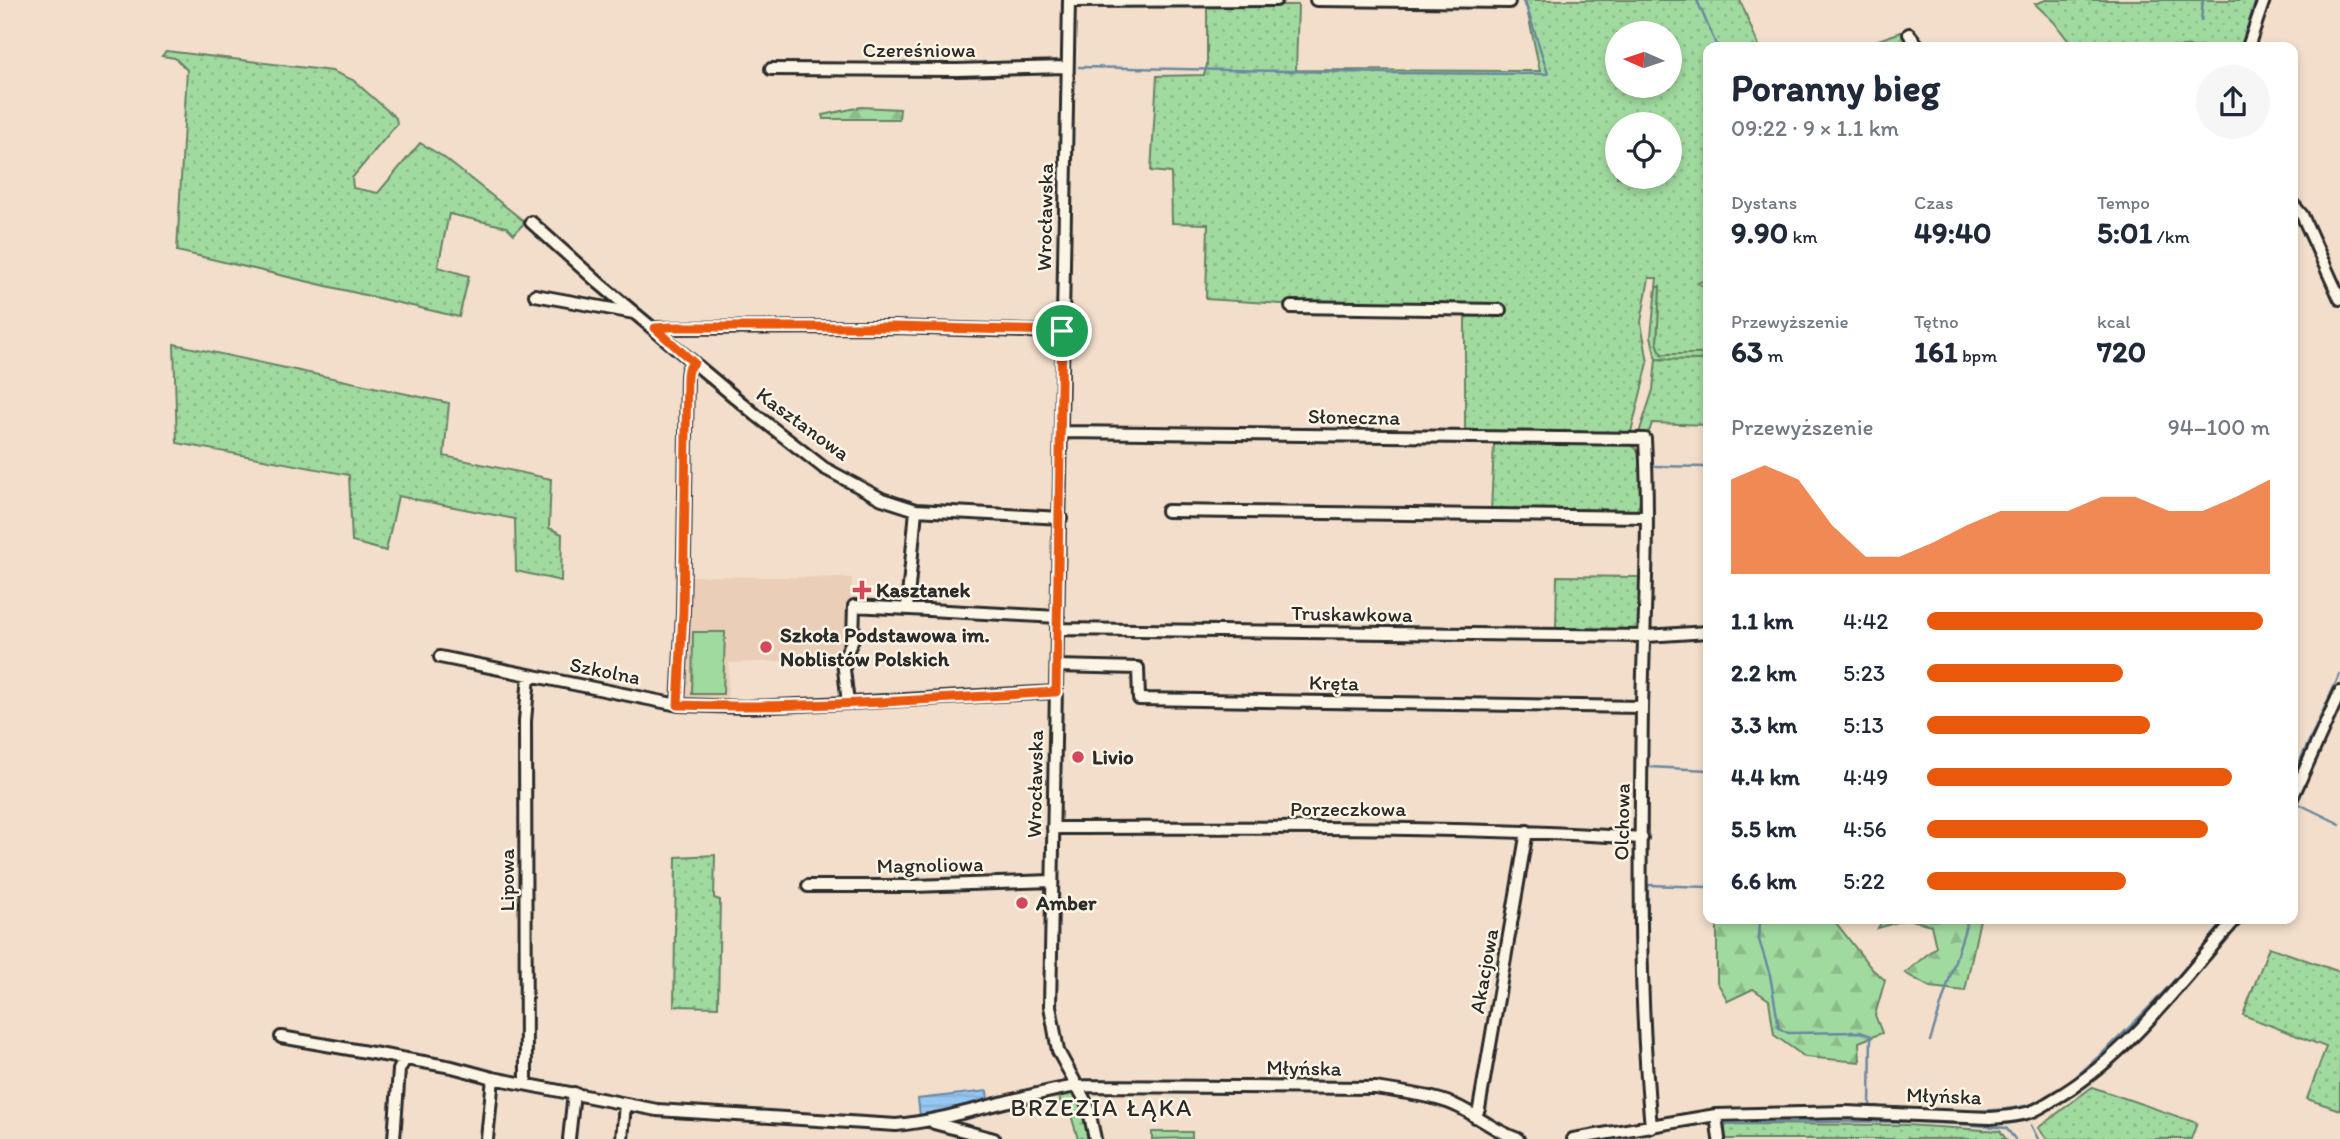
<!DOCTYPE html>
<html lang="pl">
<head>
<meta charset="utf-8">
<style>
  :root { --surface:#fff; --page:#f6f6f7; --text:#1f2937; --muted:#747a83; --accent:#ea580c }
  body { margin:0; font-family:Itim,sans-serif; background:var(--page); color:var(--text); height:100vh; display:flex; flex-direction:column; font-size:26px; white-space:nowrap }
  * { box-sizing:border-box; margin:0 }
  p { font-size:23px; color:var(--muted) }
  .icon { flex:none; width:38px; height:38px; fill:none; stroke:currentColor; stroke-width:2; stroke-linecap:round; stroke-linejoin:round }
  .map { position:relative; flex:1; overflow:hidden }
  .panel { position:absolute; left:1703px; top:42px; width:595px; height:882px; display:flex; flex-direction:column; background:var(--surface); border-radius:14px; box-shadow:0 4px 10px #0003 }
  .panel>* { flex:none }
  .needle { width:46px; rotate:273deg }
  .buttons { position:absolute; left:1605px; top:21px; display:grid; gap:14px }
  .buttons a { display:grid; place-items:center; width:77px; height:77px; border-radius:50%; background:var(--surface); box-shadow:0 4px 10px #0003; font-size:35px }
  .pin { position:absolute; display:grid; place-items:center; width:60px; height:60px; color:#fff; margin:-30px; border:4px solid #fff; border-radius:50%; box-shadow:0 2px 7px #0007 }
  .round { display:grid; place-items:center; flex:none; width:74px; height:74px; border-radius:37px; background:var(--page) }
  .headline { display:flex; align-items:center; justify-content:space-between; height:119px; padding:0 28px }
  h1 { font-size:38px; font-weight:700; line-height:52px }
  .stats { display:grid; grid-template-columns:repeat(3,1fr); gap:10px; height:119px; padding:7px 28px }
  .stats div { display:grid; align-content:center }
  .stats b { font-size:30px; font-weight:700 }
  .stats small { font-size:19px; font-weight:400 }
  .stats p { font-size:19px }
  .chart { height:196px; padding:14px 28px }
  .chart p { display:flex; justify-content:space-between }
  .chart svg { width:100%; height:126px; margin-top:7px; fill:var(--accent); opacity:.7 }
  ul { padding:0 28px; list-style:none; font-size:23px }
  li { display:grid; grid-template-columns:112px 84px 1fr; align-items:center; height:52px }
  li i { height:18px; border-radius:9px; background:var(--accent) }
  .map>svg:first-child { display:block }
</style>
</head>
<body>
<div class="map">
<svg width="2340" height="1139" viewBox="0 0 2340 1139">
  <defs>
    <pattern id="grass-dots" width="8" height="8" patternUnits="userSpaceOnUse" patternTransform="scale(1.75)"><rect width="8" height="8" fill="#a1da9f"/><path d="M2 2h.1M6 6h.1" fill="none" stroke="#8bbb89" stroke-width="1.8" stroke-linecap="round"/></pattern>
    <pattern id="forest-firs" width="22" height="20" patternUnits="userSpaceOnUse" patternTransform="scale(1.75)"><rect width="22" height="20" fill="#a1da9f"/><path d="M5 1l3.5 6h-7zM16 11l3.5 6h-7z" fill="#8bbb89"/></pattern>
    <pattern id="park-crowns" width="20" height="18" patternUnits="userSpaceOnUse" patternTransform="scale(1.75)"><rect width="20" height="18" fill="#a1da9f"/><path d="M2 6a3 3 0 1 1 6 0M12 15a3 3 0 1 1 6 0" fill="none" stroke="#8bbb89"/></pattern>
    <pattern id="water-rules" width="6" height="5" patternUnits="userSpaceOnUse" patternTransform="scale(1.75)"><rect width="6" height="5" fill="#96c6f2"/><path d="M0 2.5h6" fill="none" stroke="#81aad0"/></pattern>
  </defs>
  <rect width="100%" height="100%" fill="#f2deca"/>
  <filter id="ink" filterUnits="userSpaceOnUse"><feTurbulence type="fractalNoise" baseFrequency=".0143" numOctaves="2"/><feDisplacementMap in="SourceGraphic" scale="14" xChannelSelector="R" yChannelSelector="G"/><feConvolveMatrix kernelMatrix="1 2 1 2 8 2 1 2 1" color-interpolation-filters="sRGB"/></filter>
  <g filter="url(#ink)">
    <path fill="#eaceb7" d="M 689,576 L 852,578 L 849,636 L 838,659 L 729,663 L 727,702 L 687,701 Z"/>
    <path fill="url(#grass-dots)" stroke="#668265" stroke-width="2" fill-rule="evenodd" d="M 1525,0 L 1740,0 L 1759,47 L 1708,47 L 1708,279 L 1698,283 L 1708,289 L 1708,354 L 1661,354 L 1657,342 L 1660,287 L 1656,288 L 1657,278 L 1649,278 L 1641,322 L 1648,363 L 1631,432 L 1512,433 L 1465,429 L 1465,316 L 1206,299 L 1208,224 L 1172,223 L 1171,173 L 1151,171 L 1157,76 L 1204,75 L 1207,65 L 1207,5 L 1298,5 L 1296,70 L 1540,71 ZM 1617,33 L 1670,33 L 1670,86 L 1617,86 ZM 1617,124 L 1670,124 L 1670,177 L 1617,177 Z
      M 2046,0 L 2258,0 L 2243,47 L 2073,47 L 2054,22 L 2035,4 Z
      M 1910,29 L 1924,47 L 1858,47 Z
      M 166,51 L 332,71 L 353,80 L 396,118 L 397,124 L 352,178 L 353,188 L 378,193 L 420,143 L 442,156 L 525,222 L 514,234 L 507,227 L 449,214 L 438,267 L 469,276 L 459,317 L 177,251 L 187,70 L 175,58 L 162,56 Z
      M 174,344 L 449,403 L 444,456 L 551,479 L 549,528 L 562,534 L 561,581 L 516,571 L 515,519 L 398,496 L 386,551 L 352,542 L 349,475 L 177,443 Z
      M 1656,359 L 1708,360 L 1708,425 L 1652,423 L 1648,435 L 1638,436 L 1653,390 Z
      M 1518,442 L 1628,443 C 1631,445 1635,447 1637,450 C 1647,461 1645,504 1634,513 L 1491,512 L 1494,444 Z
      M 1557,576 L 1640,577 L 1640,627 L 1637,629 L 1556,629 Z
      M 715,855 L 714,898 L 720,900 L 718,1007 L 674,1006 L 676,857 Z
      M 2269,947 L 2340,972 L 2340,1110 L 2307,1099 L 2326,1047 L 2243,1015 Z
      M 2092,1087 L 2197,1123 L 2191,1139 L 2047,1139 L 2038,1128 Z
      M 1064,1091 L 1078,1095 L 1087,1117 L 1089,1139 L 1078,1139 L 1069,1108 L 1062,1109 L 1059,1096 Z
      M 1724,1124 L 1906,1125 L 2000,1131 L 2006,1139 L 1726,1139 Z"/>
    <path fill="url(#forest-firs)" stroke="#668265" stroke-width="2" d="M 861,107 L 900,109 L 899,119 L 824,119 L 823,115 Z
      M 1660,286 L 1657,342 L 1661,354 L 1708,354 L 1708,360 L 1656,359 L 1651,336 L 1656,288 Z
      M 1717,919 L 1833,919 L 1872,969 L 1885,980 L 1875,1015 L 1882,1033 L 1859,1042 L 1860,1062 L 1805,1057 L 1774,1035 L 1769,1000 L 1753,989 L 1728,1001 L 1717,982 Z
      M 1883,919 L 1980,919 L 1965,991 L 1930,987 L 1905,973 L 1936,947 L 1931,925 L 1907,919 L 1878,928 Z"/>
    <path fill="url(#park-crowns)" stroke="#668265" stroke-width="2" d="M 1152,1132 L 1192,1132 L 1192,1138 L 1152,1139 Z"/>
    <path fill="#a1da9f" stroke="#668265" stroke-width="2" d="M 693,632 L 725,632 L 723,694 L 692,694 Z"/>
    <path fill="url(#water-rules)" stroke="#6b88a2" stroke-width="2" d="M 987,1091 L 988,1100 L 930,1116 L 920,1116 L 918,1099 Z"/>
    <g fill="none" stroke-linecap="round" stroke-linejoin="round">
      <path stroke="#6b88a2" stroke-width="2.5" d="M 1697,0 L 1717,47
        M 2201,21 L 2203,0
        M 2241,47 L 2256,0
        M 1079,67 L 1389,73 L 1548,74 L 1527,8 L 1522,0
        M 1655,466 L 1708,467
        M 1649,767 L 1708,770
        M 2292,778 L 2340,674
        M 2297,803 L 2340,824
        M 1760,919 L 1759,940 L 1770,975 L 1779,1028 L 1788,1033 L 1860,1032 L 1871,1036 L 1870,1106
        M 1647,972 L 1648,885 L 1708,887
        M 1930,1041 L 1968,919
        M 1849,1107 L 1878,1106
        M 1889,1107 C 1937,1110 1987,1116 2034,1104 C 2053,1099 2072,1080 2087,1067 C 2138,1022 2184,972 2226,919
        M 1720,1109 L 1804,1108
        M 1724,1124 C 1818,1122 1913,1118 2006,1128 L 2015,1139
        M 2031,1125 L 2038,1139"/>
      <g stroke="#2b2b2b" stroke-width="16">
        <path id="minor" d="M 1069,0 L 1050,1006 L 1058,1051 L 1088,1106 L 1095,1139
          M 1316,0 L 1509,2
          M 1069,1 L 1276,0
          M 1909,34 L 1919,47
          M 2248,47 L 2264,0
          M 771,69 L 957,70 L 1066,67
          M 2292,203 L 2302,215 L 2340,299
          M 531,222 L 600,284 L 756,415 L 824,468 L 882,499 L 916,510 L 1061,518
          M 535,295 L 634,313
          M 1291,307 L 1500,310
          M 655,328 L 894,327 L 1062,332
          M 1062,432 L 1645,439 C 1650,529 1644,619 1642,709 C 1640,848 1638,988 1651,1127
          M 1167,511 L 1646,517
          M 907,608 L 916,510
          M 1058,629 L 1561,635 L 1646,636 L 1708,632
          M 440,657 L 678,705 L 745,707 L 848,703 L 1056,692
          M 1057,666 L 1138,668 L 1139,699 L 1642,707
          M 848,703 L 843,661 L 853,639 L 854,606 L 1058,617
          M 678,705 L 683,613 L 687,376 L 688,369 L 694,363
          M 2292,798 L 2340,692
          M 1053,828 C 1250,828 1446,825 1642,838
          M 808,886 L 914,886 L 1052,881
          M 281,1037 L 452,1067 L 493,1078 L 657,1110 L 896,1125 C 958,1119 1016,1095 1078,1086 L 1376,1088 C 1403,1093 1436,1095 1461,1108 C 1480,1118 1497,1132 1518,1139
          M 526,1084 L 525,721 L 529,676
          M 1716,1115 L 1719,1139
          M 1475,1117 L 1479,1109 L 1527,831
          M 934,1123 L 994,1139
          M 394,1139 L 399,1070 L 405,1059
          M 487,1139 L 493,1078
          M 569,1139 L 574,1093
          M 622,1139 L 625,1104
          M 1573,1139 L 1716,1115 L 1846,1112 L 1990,1118 C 2005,1117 2019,1116 2033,1111 C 2043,1107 2052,1100 2061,1095 C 2131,1052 2182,980 2236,919"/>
      </g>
      <use href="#minor" stroke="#fcf5e5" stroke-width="10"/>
    </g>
  </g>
  <g fill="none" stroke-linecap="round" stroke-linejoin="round" filter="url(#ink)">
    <g stroke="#fff" stroke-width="14">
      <path id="route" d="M 670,327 L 894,327 L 1062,331 L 1056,692 C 931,699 804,709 678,705 L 683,612 L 687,376 L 688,369 L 694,363 L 655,328 Z"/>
    </g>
    <use href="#route" stroke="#ea580c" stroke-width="9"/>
  </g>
  <g fill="#d1495b" stroke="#fcf5e5" stroke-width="2.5">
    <path d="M858.5 579.5h7v7h7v7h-7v7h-7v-7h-7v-7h7z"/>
    <circle cx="766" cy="647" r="7"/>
    <circle cx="1078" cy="757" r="7"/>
    <circle cx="1022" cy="903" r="7"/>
  </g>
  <g text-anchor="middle" stroke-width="5" stroke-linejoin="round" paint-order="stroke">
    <g font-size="21" fill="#2b2b2b" stroke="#fcf5e5">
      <text x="919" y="57">Czereśniowa</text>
      <text transform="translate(1045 217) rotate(-89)" y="7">Wrocławska</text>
      <text transform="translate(1354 417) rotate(1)" y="7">Słoneczna</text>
      <text transform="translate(803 424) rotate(36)" y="7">Kasztanowa</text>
      <text transform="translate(1352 614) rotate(1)" y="7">Truskawkowa</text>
      <text transform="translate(605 671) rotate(11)" y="7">Szkolna</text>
      <text transform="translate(1334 683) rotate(1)" y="7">Kręta</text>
      <text transform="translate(1035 784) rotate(-89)" y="7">Wrocławska</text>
      <text x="1348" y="816">Porzeczkowa</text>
      <text transform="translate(1622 822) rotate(-89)" y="7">Olchowa</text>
      <text transform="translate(930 865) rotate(-1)" y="7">Magnoliowa</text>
      <text transform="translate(507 880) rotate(-90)" y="7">Lipowa</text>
      <text transform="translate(1484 971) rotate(-80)" y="7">Akacjowa</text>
      <text transform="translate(1304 1068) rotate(1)" y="7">Młyńska</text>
      <text transform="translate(1944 1096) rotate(2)" y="7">Młyńska</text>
    </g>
    <g font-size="21" font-weight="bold" fill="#2b2b2b" stroke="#fcf5e5" text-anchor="start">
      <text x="876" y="597">Kasztanek</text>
      <text x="780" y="642">Szkoła Podstawowa im.<tspan x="780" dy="24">Noblistów Polskich</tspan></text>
      <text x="1092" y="764">Livio</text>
      <text x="1036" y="910">Amber</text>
    </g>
    <g font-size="24" letter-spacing="2" fill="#2b2b2b" stroke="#fcf5e5">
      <text x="1102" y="1116">BRZEZIA ŁĄKA</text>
    </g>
  </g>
</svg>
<div class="buttons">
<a><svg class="needle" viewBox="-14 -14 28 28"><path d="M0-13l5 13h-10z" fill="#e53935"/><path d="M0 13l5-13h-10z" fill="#747a83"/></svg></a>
<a><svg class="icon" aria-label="locate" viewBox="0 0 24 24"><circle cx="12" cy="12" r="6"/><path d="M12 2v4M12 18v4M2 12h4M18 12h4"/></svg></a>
</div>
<div class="pin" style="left:1062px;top:331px;background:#1e9e55"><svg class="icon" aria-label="arrive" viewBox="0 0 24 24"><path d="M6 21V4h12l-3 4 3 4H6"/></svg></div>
<section class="panel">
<div class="headline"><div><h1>Poranny bieg</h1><p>09:22 · 9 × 1.1 km</p></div><a class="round"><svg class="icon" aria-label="share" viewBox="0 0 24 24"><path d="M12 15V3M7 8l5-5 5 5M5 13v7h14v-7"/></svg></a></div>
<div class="stats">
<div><p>Dystans</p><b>9.90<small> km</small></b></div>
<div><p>Czas</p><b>49:40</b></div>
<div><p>Tempo</p><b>5:01<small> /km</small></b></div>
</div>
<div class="stats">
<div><p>Przewyższenie</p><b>63<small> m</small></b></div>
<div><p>Tętno</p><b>161<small> bpm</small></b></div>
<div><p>kcal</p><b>720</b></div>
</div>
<div class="chart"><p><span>Przewyższenie</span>94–100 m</p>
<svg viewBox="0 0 160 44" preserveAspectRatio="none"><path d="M0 44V11L10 6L20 11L30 27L40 38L50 38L60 33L70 27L80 22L90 22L100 22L110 17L120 17L130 22L140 22L150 17L160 11V44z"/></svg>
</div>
<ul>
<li><b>1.1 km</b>4:42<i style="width:98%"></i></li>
<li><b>2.2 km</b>5:23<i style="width:57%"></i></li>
<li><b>3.3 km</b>5:13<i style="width:65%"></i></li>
<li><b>4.4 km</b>4:49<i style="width:89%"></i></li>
<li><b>5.5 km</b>4:56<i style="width:82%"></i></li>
<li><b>6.6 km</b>5:22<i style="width:58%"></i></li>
</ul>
</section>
</div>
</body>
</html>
